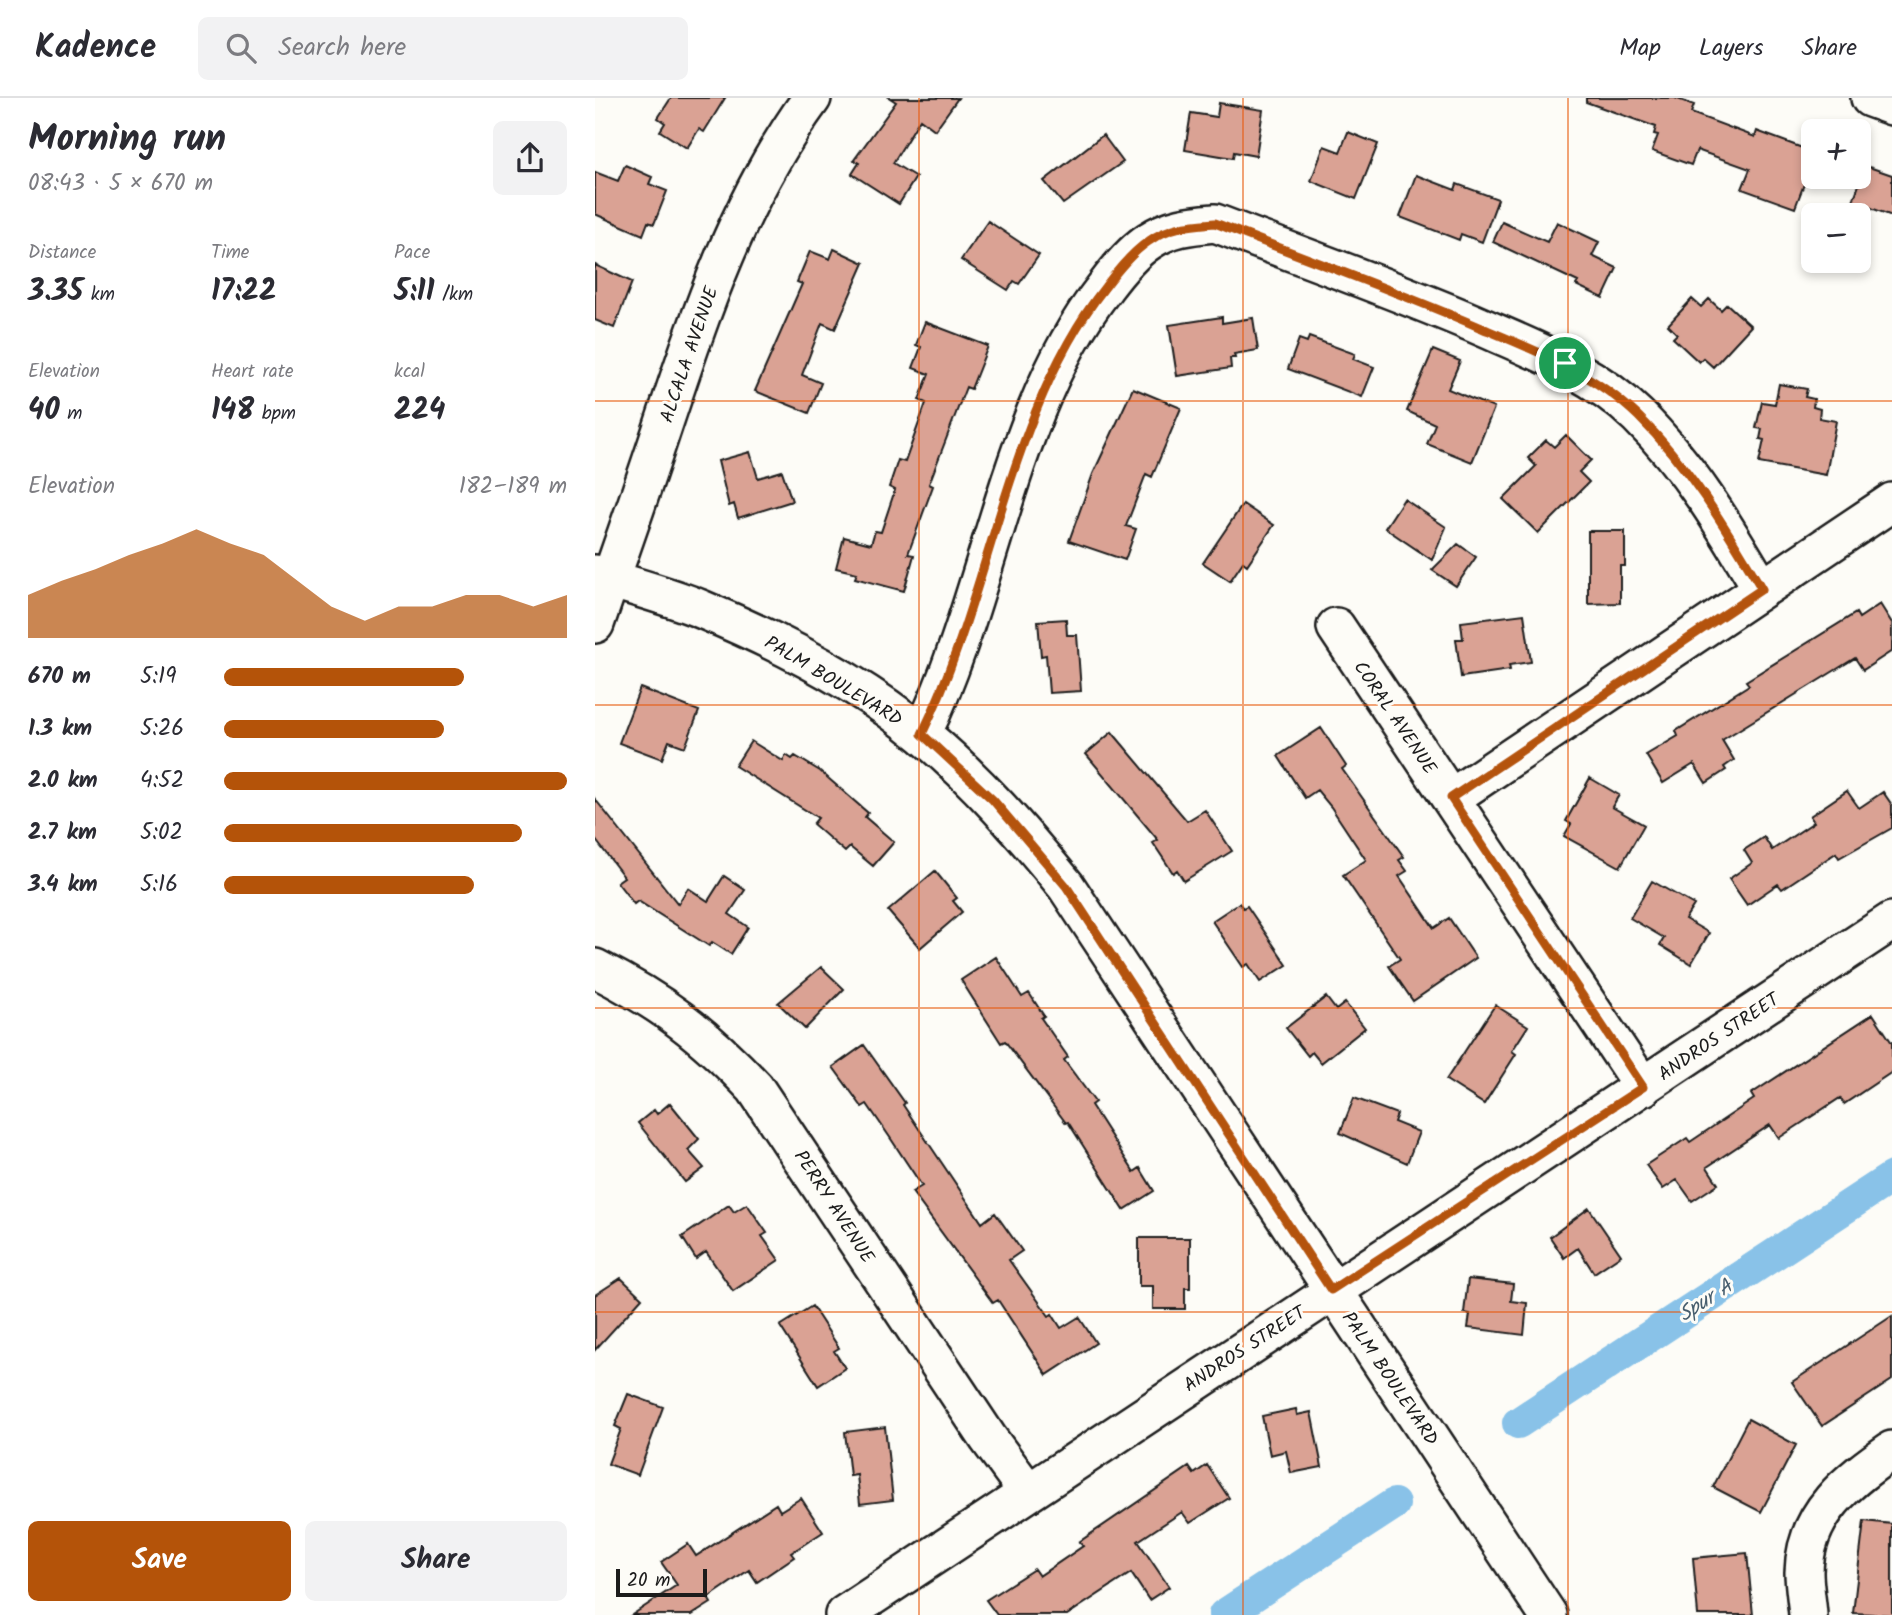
<!DOCTYPE html>
<html lang="en">
<head>
<meta charset="utf-8">
<style>
  :root { --surface:#fff; --page:#f2f2f3; --text:#2b2b33; --muted:#7c7c81; --line:#e1e1e2; --accent:#b45309 }
  body { margin:0; font-family:Kalam,sans-serif; background:var(--page); color:var(--text); height:100vh; display:flex; flex-direction:column; font-size:26px; white-space:nowrap }
  * { box-sizing:border-box; margin:0 }
  p { font-size:23px; color:var(--muted) }
  .icon { flex:none; width:38px; height:38px; fill:none; stroke:currentColor; stroke-width:2; stroke-linecap:round; stroke-linejoin:round }
  .map { position:relative; flex:1; overflow:hidden }
  .drawer { display:flex; flex-direction:column; background:var(--surface); width:595px }
  .drawer>* { flex:none }
  .controls { position:absolute; left:1206px; top:21px; display:grid; gap:14px }
  .controls a { display:grid; place-items:center; width:70px; height:70px; border-radius:10px; background:var(--surface); box-shadow:0 4px 10px #0003; font-size:35px }
  .scale { position:absolute; left:21px; bottom:18px; width:91px; box-sizing:border-box; padding-left:7px; border:4px solid #1c1c1c; border-top:0; font-size:19px; line-height:24px; white-space:nowrap; color:#1c1c1c; -webkit-text-stroke:5px #fdfcf7; paint-order:stroke }
  .pin { position:absolute; display:grid; place-items:center; width:60px; height:60px; color:#fff; margin:-30px; border:4px solid #fff; border-radius:50%; box-shadow:0 2px 7px #0007 }
  .round { display:grid; place-items:center; flex:none; width:74px; height:74px; border-radius:10px; background:var(--page) }
  .summary { display:flex; align-items:center; justify-content:space-between; height:119px; padding:0 28px }
  h1 { font-size:38px; font-weight:800; line-height:52px }
  .figures { display:grid; grid-template-columns:repeat(3,1fr); gap:10px; height:119px; padding:7px 28px }
  .figures div { display:grid; align-content:center }
  .figures b { font-size:30px; font-weight:800 }
  .figures small { font-size:19px; font-weight:400 }
  .figures p { font-size:19px }
  .chart { height:196px; padding:14px 28px }
  .chart p { display:flex; justify-content:space-between }
  .chart svg { width:100%; height:126px; margin-top:7px; fill:var(--accent); opacity:.7 }
  .primary-button { display:flex; gap:14px; margin-top:auto; padding:14px 28px }
  .primary-button a { flex:1; height:80px; border-radius:10px; background:var(--accent); color:#fff; font-size:28px; font-weight:800; line-height:80px; text-align:center }
  .primary-button a+a { background:var(--page); color:var(--text) }
  ul { padding:0 28px; list-style:none; font-size:23px }
  li { display:grid; grid-template-columns:112px 84px 1fr; align-items:center; height:52px }
  li i { height:18px; border-radius:9px; background:var(--accent) }
  header { display:flex; align-items:center; gap:42px; box-sizing:border-box; height:98px; padding:0 35px; background:var(--surface); border-bottom:2px solid var(--line) }
  header strong { font-size:33px }
  nav { display:flex; gap:38px; margin-inline-start:auto; font-size:24px }
  .search { width:490px; height:63px; background:var(--page); display:flex; align-items:center; gap:18px; box-sizing:border-box; padding:0 24px; border-radius:10px; color:var(--muted); font-size:26px }
  main { display:flex; flex:1; min-height:0 }
  .map>svg:first-child { display:block }
</style>
</head>
<body>
<header>
<strong>Kadence</strong>
<div class="search"><svg class="icon" aria-label="search" viewBox="0 0 24 24"><circle cx="10" cy="10" r="6"/><path d="M15 15l6 6"/></svg>Search here</div>
<nav><a>Map</a><a>Layers</a><a>Share</a></nav>
</header>
<main>
<section class="drawer">
<div class="summary"><div><h1>Morning run</h1><p>08:43 · 5 × 670 m</p></div><a class="round"><svg class="icon" aria-label="share" viewBox="0 0 24 24"><path d="M12 15V3M7 8l5-5 5 5M5 13v7h14v-7"/></svg></a></div>
<div class="figures">
<div><p>Distance</p><b>3.35<small> km</small></b></div>
<div><p>Time</p><b>17:22</b></div>
<div><p>Pace</p><b>5:11<small> /km</small></b></div>
</div>
<div class="figures">
<div><p>Elevation</p><b>40<small> m</small></b></div>
<div><p>Heart rate</p><b>148<small> bpm</small></b></div>
<div><p>kcal</p><b>224</b></div>
</div>
<div class="chart"><p><span>Elevation</span>182–189 m</p>
<svg viewBox="0 0 160 44" preserveAspectRatio="none"><path d="M0 44V29L10 24L20 20L30 15L40 11L50 6L60 11L70 15L80 24L90 33L100 38L110 33L120 33L130 29L140 29L150 33L160 29V44z"/></svg>
</div>
<ul>
<li><b>670 m</b>5:19<i style="width:70%"></i></li>
<li><b>1.3 km</b>5:26<i style="width:64%"></i></li>
<li><b>2.0 km</b>4:52<i style="width:100%"></i></li>
<li><b>2.7 km</b>5:02<i style="width:87%"></i></li>
<li><b>3.4 km</b>5:16<i style="width:73%"></i></li>
</ul>
<div class="primary-button"><a>Save</a><a>Share</a></div>
</section>
<div class="map">
<svg width="1297" height="1517" viewBox="0 0 1297 1517">
  <rect width="100%" height="100%" fill="#fdfcf7"/>
  <filter id="ink" filterUnits="userSpaceOnUse"><feTurbulence type="fractalNoise" baseFrequency=".0143" numOctaves="2"/><feDisplacementMap in="SourceGraphic" scale="14" xChannelSelector="R" yChannelSelector="G"/><feConvolveMatrix kernelMatrix="1 2 1 2 8 2 1 2 1" color-interpolation-filters="sRGB"/></filter>
  <g filter="url(#ink)">
    <g fill="none" stroke-linecap="round" stroke-linejoin="round">
      <path stroke="#89c2e8" stroke-width="32" d="M 923,1325 L 1297,1079
        M 629,1517 L 799,1406"/>
    </g>
    <path fill="#daa294" stroke="#1c1c1c" stroke-width="2" d="M 76,0 L 130,0 L 109,34 L 104,31 L 92,50 L 65,33 L 70,25 L 63,20 Z
      M 295,0 L 363,0 L 340,32 L 325,21 L 298,65 L 321,79 L 304,106 L 257,76 L 264,65 L 259,62 L 301,4 Z
      M 991,0 L 1080,0 L 1099,7 L 1096,15 L 1160,39 L 1162,33 L 1218,54 L 1218,62 L 1200,110 L 1147,91 L 1155,71 L 1102,52 L 1096,67 L 1057,53 L 1063,37 L 1059,36 L 1061,29 L 991,4 Z
      M 624,5 L 668,12 L 661,58 L 639,54 L 638,60 L 590,52 L 596,15 L 622,19 Z
      M 753,34 L 783,46 L 761,101 L 716,83 L 729,48 L 745,54 Z
      M 508,37 L 528,64 L 468,106 L 449,83 Z
      M 30,67 L 57,79 L 54,86 L 72,93 L 59,126 L 53,124 L 48,137 L 0,116 L 0,74 L 23,83 Z
      M 1271,68 L 1297,77 L 1297,118 L 1258,103 Z
      M 821,77 L 860,92 L 862,86 L 903,101 L 887,144 L 866,136 L 864,142 L 805,119 Z
      M 393,123 L 444,157 L 424,186 L 419,183 L 413,192 L 366,162 Z
      M 907,124 L 952,144 L 962,124 L 1004,144 L 997,158 L 1022,170 L 1008,200 L 981,187 L 983,184 L 898,144 Z
      M 239,151 L 269,165 L 240,231 L 227,225 L 207,277 L 226,285 L 214,315 L 160,293 L 207,186 L 202,184 L 215,153 L 235,161 Z
      M 0,167 L 37,184 L 19,230 L 0,222 Z
      M 1097,201 L 1106,209 L 1114,201 L 1126,212 L 1132,206 L 1156,228 L 1118,269 L 1108,260 L 1104,264 L 1078,240 L 1082,236 L 1073,227 Z
      M 627,219 L 627,225 L 658,220 L 663,252 L 639,256 L 640,260 L 635,260 L 636,270 L 582,278 L 574,227 Z
      M 330,224 L 393,248 L 376,291 L 371,289 L 334,386 L 338,388 L 313,456 L 319,457 L 309,493 L 260,480 L 262,475 L 241,470 L 249,439 L 276,446 L 280,433 L 286,434 L 300,392 L 294,389 L 303,362 L 310,364 L 331,305 L 324,302 L 334,276 L 318,270 L 326,249 L 321,247 Z
      M 714,239 L 760,256 L 758,261 L 779,269 L 767,299 L 693,271 L 704,241 L 712,244 Z
      M 838,252 L 865,263 L 853,291 L 899,310 L 877,364 L 832,346 L 840,326 L 812,313 Z
      M 1184,286 L 1212,291 L 1210,299 L 1219,301 L 1218,309 L 1225,311 L 1224,320 L 1241,323 L 1231,377 L 1164,365 L 1169,342 L 1165,341 L 1167,331 L 1161,330 L 1167,304 L 1180,306 Z
      M 538,290 L 586,310 L 557,379 L 551,376 L 531,428 L 541,431 L 530,462 L 474,443 L 498,376 Z
      M 971,337 L 996,362 L 984,374 L 994,384 L 943,435 L 908,401 L 941,368 L 933,360 L 951,342 L 959,349 Z
      M 155,354 L 163,380 L 187,373 L 197,403 L 143,420 L 139,406 L 134,408 L 123,363 Z
      M 809,401 L 851,429 L 837,462 L 790,430 Z
      M 648,406 L 679,427 L 652,467 L 648,464 L 635,483 L 608,465 Z
      M 993,433 L 1030,433 L 1030,468 L 1025,468 L 1025,505 L 993,506 Z
      M 863,446 L 881,459 L 861,488 L 837,472 Z
      M 1285,506 L 1297,525 L 1297,553 L 1268,572 L 1260,560 L 1127,642 L 1139,662 L 1129,669 L 1131,672 L 1111,685 L 1099,666 L 1068,685 L 1051,657 L 1083,638 L 1081,633 L 1154,587 L 1151,583 L 1261,515 L 1264,520 Z
      M 929,516 L 936,564 L 914,567 L 915,572 L 866,579 L 861,541 L 868,541 L 866,524 Z
      M 471,521 L 472,537 L 482,537 L 486,593 L 454,595 L 451,557 L 446,558 L 443,523 Z
      M 45,590 L 104,613 L 90,649 L 74,643 L 67,661 L 24,645 Z
      M 726,630 L 751,668 L 747,671 L 809,759 L 804,762 L 812,773 L 804,778 L 839,830 L 854,820 L 881,860 L 818,903 L 794,868 L 805,861 L 748,777 L 771,762 L 736,709 L 722,692 L 710,700 L 683,658 Z
      M 517,634 L 592,723 L 610,712 L 637,753 L 589,783 L 582,772 L 578,775 L 558,745 L 563,742 L 491,656 Z
      M 156,643 L 188,663 L 191,657 L 197,661 L 200,658 L 225,673 L 273,715 L 270,719 L 299,744 L 278,768 L 255,749 L 250,754 L 218,726 L 223,720 L 140,668 Z
      M 995,680 L 1024,697 L 1017,709 L 1049,727 L 1025,769 L 969,738 L 976,726 L 971,723 Z
      M 1252,693 L 1264,710 L 1288,694 L 1297,707 L 1297,730 L 1244,760 L 1241,755 L 1187,791 L 1183,786 L 1152,807 L 1134,781 L 1157,765 L 1149,752 L 1169,739 L 1177,752 L 1219,724 L 1215,718 Z
      M 0,701 L 83,806 L 93,790 L 113,803 L 129,778 L 150,792 L 134,816 L 153,829 L 136,856 L 117,844 L 114,848 L 43,803 L 39,806 L 22,784 L 29,779 L 0,741 Z
      M 340,773 L 362,800 L 358,803 L 367,814 L 325,850 L 293,813 Z
      M 1057,783 L 1099,807 L 1090,821 L 1114,835 L 1096,866 L 1065,847 L 1069,840 L 1035,820 Z
      M 644,805 L 648,810 L 652,808 L 692,867 L 665,884 L 653,866 L 648,869 L 617,823 Z
      M 401,859 L 427,899 L 434,895 L 449,918 L 446,920 L 473,959 L 469,962 L 500,1004 L 496,1007 L 539,1074 L 545,1070 L 559,1093 L 529,1112 L 473,1024 L 471,1025 L 410,943 L 406,945 L 366,882 Z
      M 226,869 L 249,891 L 210,931 L 183,905 Z
      M 731,899 L 741,912 L 750,905 L 770,930 L 726,965 L 717,954 L 713,958 L 691,930 Z
      M 900,907 L 933,928 L 917,953 L 921,956 L 889,1006 L 851,982 Z
      M 1278,916 L 1297,945 L 1297,974 L 1249,1006 L 1245,1000 L 1184,1040 L 1175,1027 L 1112,1069 L 1123,1086 L 1097,1103 L 1082,1082 L 1068,1091 L 1051,1067 L 1092,1040 L 1095,1044 L 1159,1001 L 1156,996 Z
      M 269,947 L 310,1005 L 308,1007 L 387,1125 L 400,1115 L 427,1153 L 414,1162 L 454,1218 L 457,1216 L 466,1230 L 484,1219 L 501,1245 L 452,1277 L 403,1202 L 398,1205 L 317,1094 L 327,1088 L 294,1038 L 272,1006 L 267,1009 L 238,969 Z
      M 759,1000 L 802,1016 L 799,1024 L 824,1034 L 812,1065 L 745,1035 Z
      M 75,1005 L 104,1041 L 93,1052 L 109,1070 L 90,1084 L 43,1025 L 59,1012 L 62,1016 Z
      M 152,1106 L 172,1135 L 167,1138 L 184,1162 L 138,1193 L 111,1154 L 101,1161 L 87,1139 L 134,1107 L 139,1114 Z
      M 994,1110 L 1026,1157 L 999,1175 L 983,1150 L 969,1160 L 955,1139 Z
      M 544,1140 L 595,1140 L 595,1190 L 590,1190 L 590,1211 L 558,1211 L 558,1188 L 544,1188 Z
      M 26,1180 L 47,1200 L 0,1252 L 0,1197 Z
      M 873,1181 L 918,1186 L 916,1203 L 932,1205 L 929,1237 L 873,1230 L 875,1216 L 869,1215 Z
      M 217,1208 L 244,1250 L 239,1253 L 250,1270 L 223,1288 L 185,1228 Z
      M 1297,1218 L 1297,1282 L 1227,1328 L 1197,1284 Z
      M 33,1296 L 68,1309 L 43,1377 L 13,1366 L 26,1331 L 20,1328 Z
      M 701,1311 L 702,1317 L 716,1314 L 727,1369 L 696,1375 L 691,1353 L 675,1357 L 667,1318 Z
      M 1153,1321 L 1201,1347 L 1166,1414 L 1118,1389 Z
      M 290,1329 L 298,1402 L 265,1406 L 262,1377 L 255,1378 L 250,1334 Z
      M 612,1367 L 634,1400 L 595,1425 L 587,1414 L 543,1443 L 574,1489 L 554,1502 L 536,1475 L 472,1517 L 402,1517 L 391,1502 L 439,1471 L 444,1478 L 488,1448 L 484,1444 L 594,1369 L 599,1376 Z
      M 206,1400 L 228,1434 L 196,1455 L 199,1459 L 162,1484 L 154,1472 L 113,1500 L 116,1505 L 97,1517 L 37,1517 L 82,1487 L 66,1464 L 93,1446 L 101,1458 L 181,1406 L 185,1413 Z
      M 1269,1423 L 1297,1426 L 1297,1517 L 1258,1515 Z
      M 1152,1455 L 1158,1517 L 1103,1517 L 1098,1460 Z"/>
    <g fill="none" stroke-linecap="round" stroke-linejoin="round">
      <g stroke="#1c1c1c" stroke-width="42">
        <path id="minor" d="M 1275,0 L 1297,8
          M 0,476 C 35,488 72,497 106,511 C 183,543 264,584 328,637 C 382,682 427,734 471,788 L 953,1517
          M 0,526 C 22,462 45,398 66,334 C 105,217 143,101 217,0
          M 741,529 L 1048,989
          M 327,636 C 396,496 413,312 510,189 C 522,173 537,154 554,143 C 575,129 595,127 620,125 C 706,158 793,189 878,225 C 937,251 996,272 1043,318 C 1094,368 1131,430 1167,491
          M 856,700 L 1297,404
          M 0,870 C 67,904 108,935 160,990 L 393,1340 L 432,1393
          M 249,1517 L 1297,823
          M 1213,1517 C 1212,1503 1209,1488 1209,1474 C 1210,1415 1254,1382 1297,1352"/>
      </g>
      <use href="#minor" stroke="#fdfcf7" stroke-width="37"/>
    </g>
  </g>
  <g fill="none" stroke-linecap="round" stroke-linejoin="round" filter="url(#ink)">
    <g stroke="#fff" stroke-width="14">
      <path id="route" d="M 620,125 C 707,159 796,191 882,228 C 940,252 998,274 1043,318 C 1094,368 1131,430 1167,491 L 856,700 L 1048,989 L 736,1192 L 471,788 L 398,702 L 327,636 C 396,496 413,312 510,189 C 522,173 537,154 554,143 C 575,128 595,127 620,125 Z"/>
    </g>
    <use href="#route" stroke="#b45309" stroke-width="9"/>
  </g>
  <path fill="none" stroke="#e8590c" stroke-width="2" stroke-opacity="0.55" d="M 324,0 L 324,1517M 648,0 L 648,1517M 973,0 L 973,1517M 0,303 L 1297,303M 0,607 L 1297,607M 0,910 L 1297,910M 0,1214 L 1297,1214"/>
  <g text-anchor="middle" stroke-width="6" stroke-linejoin="round" paint-order="stroke">
    <g font-size="19" fill="#1c1c1c" stroke="#fdfcf7">
      <text transform="translate(93 256) rotate(-71)" y="7">ALCALA AVENUE</text>
      <text transform="translate(239 582) rotate(31)" y="7">PALM BOULEVARD</text>
      <text transform="translate(801 619) rotate(56)" y="7">CORAL AVENUE</text>
      <text transform="translate(1123 938) rotate(-34)" y="7">ANDROS STREET</text>
      <text transform="translate(240 1108) rotate(57)" y="7">PERRY AVENUE</text>
      <text transform="translate(649 1250) rotate(-33)" y="7">ANDROS STREET</text>
      <text transform="translate(796 1280) rotate(56)" y="7">PALM BOULEVARD</text>
    </g>
    <g font-size="21" font-style="italic" fill="#485e6e" stroke="#fdfcf7">
      <text transform="translate(1110 1202) rotate(-33)" y="7">Spur A</text>
    </g>
  </g>
</svg>
<div class="controls">
<a>+</a>
<a>−</a>
</div>
<div class="scale">20 m</div>
<div class="pin" style="left:970px;top:265px;background:#1e9e55"><svg class="icon" aria-label="arrive" viewBox="0 0 24 24"><path d="M6 21V4h12l-3 4 3 4H6"/></svg></div>
</div>
</main>
</body>
</html>
